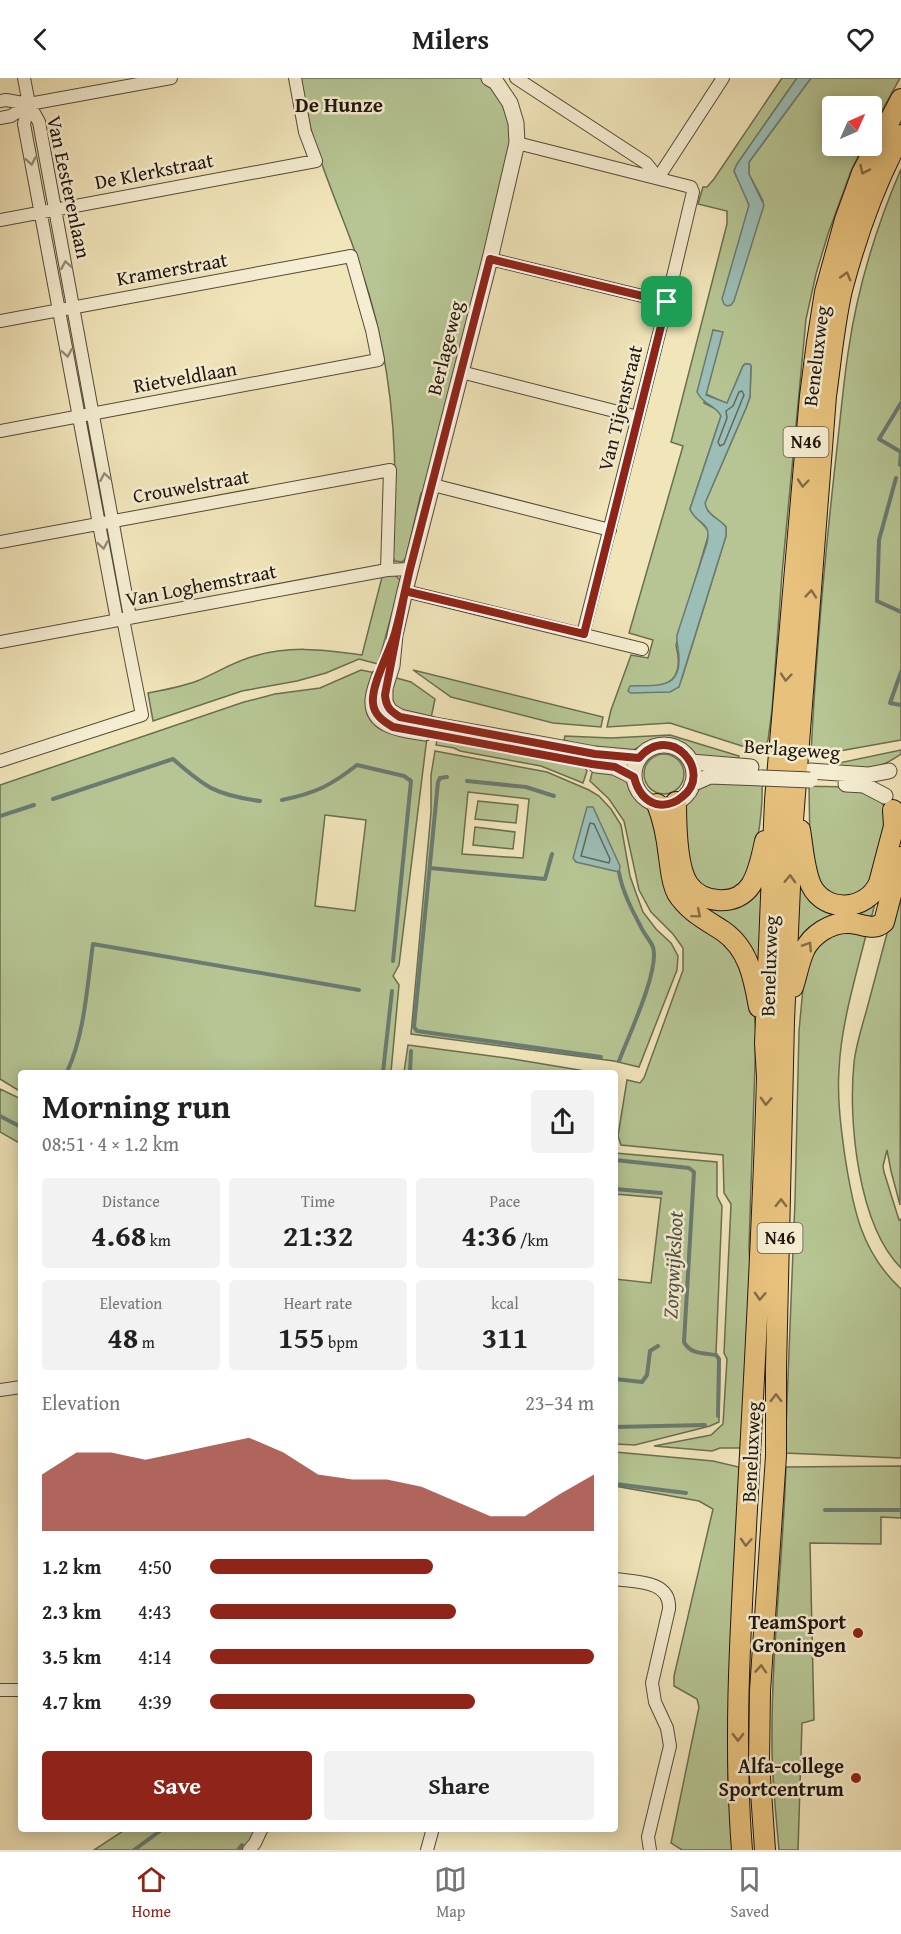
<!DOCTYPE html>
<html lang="en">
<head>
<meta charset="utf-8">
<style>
  :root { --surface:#fff; --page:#f2f2f2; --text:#222; --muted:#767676; --line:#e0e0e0; --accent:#8f2418 }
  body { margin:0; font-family:"Gentium Book Plus",serif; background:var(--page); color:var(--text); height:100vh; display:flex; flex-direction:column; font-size:22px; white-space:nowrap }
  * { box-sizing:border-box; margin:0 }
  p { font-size:20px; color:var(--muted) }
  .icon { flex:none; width:33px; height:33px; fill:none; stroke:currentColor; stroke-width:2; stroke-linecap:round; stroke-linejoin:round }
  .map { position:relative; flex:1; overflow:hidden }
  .drawer { position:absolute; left:18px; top:992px; width:600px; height:762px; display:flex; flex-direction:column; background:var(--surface); border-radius:6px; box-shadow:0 3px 15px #0003 }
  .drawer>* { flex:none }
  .needle { width:39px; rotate:45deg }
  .fabs { position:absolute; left:822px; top:18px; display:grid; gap:12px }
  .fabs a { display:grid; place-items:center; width:60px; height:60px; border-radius:6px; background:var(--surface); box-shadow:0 3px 15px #0003; font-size:30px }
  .pin { position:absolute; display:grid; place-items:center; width:51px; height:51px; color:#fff; margin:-26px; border-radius:12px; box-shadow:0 3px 9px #0006 }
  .round { display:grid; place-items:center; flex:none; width:63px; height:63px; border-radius:6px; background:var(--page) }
  .summary { display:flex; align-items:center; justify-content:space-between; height:102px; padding:0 24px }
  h1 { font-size:33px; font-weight:600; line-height:45px }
  .figures { display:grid; grid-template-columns:repeat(3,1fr); gap:9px; height:102px; padding:6px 24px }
  .figures div { display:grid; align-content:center; border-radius:6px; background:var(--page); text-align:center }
  .figures b { font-size:30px; font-weight:600 }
  .figures small { font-size:16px; font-weight:400 }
  .figures p { font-size:16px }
  .chart { height:168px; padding:12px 24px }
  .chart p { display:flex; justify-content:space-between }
  .chart svg { width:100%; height:108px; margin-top:6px; fill:var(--accent); opacity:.7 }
  .cta { display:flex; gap:12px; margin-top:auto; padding:12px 24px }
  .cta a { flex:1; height:69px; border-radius:6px; background:var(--accent); color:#fff; font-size:24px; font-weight:600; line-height:69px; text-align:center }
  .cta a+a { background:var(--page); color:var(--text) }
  ul { padding:0 24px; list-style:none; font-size:20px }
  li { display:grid; grid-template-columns:96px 72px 1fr; align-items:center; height:45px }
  li i { height:15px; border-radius:8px; background:var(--accent) }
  header { display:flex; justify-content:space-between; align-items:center; height:78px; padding:0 24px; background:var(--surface); font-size:27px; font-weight:600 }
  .dock { display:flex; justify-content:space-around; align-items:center; height:84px; border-top:2px solid var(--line); background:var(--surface); font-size:16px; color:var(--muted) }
  .dock a { display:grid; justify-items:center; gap:3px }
  .dock .active { color:var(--accent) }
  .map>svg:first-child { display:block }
</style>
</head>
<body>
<header><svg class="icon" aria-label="back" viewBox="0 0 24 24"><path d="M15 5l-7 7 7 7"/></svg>Milers<svg class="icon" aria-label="heart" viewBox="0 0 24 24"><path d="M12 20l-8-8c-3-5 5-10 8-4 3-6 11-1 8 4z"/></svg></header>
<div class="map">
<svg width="901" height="1772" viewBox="0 0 901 1772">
  <rect width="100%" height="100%" fill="#f1e5ba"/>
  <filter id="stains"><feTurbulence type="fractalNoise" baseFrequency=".00333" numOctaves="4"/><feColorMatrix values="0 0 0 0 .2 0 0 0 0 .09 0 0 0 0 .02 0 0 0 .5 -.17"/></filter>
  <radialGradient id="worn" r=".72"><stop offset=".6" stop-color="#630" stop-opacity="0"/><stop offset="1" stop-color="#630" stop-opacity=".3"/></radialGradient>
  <path fill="#b6c593" stroke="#6a6e50" stroke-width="1.5" fill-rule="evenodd" d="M 301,0 L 481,0 C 500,15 510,36 511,61 L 475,214 L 424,415 L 421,415 L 406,480 L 402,484 L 395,483 L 392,479 C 400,382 393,284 361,191 C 340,127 308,68 301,0 Z
    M 782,0 L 797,0 L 737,86 L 734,93 C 739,106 750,119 749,133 L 763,123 L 749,96 L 749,84 L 811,0 L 900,0 L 872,51 L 872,28 L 832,28 L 832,68 L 863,68 L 851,93 L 828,156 L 816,196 L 806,241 L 782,496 L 772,632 L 768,662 L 764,672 L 742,668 L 670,645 L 607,649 L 611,632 L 631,577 L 648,580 L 653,562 L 629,555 L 683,368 L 671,364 L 727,146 L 727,133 L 698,126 L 703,109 L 707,109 L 714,101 ZM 713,252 L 722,254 L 706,316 L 727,326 L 743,288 L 745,286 L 749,286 L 751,288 L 750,319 L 746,330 L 705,425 C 707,438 719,440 726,449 L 726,458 L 682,600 C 677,612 672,614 659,614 L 661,607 C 681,603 680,583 676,567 L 709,455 C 705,445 694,441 690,431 L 721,338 L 718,332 L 704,325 Z
    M 901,91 L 901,662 L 834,674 L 811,675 C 816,576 825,477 836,379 C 840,344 843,309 848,275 C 857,212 876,149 901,91 Z
    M 394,496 L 401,503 L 378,586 L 359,581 L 326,595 L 297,603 L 242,613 L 153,643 L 148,615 C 164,612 181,609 197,603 C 214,596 230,586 248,580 C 287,567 321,571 362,577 L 382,499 Z
    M 361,592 L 376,595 L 370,613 L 427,659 L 399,887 L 393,898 L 399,907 L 391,994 L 21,994 L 21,1014 L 0,1001 L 0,707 L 244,624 L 275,616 L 320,610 ZM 325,737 L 366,742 L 355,833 L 315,828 Z
    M 413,592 L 603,639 L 601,649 L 553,645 L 451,619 Z
    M 393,599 L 411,604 L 435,621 L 431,640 L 397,631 L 391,621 Z
    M 670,657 L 739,678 L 738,682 L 695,678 L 684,668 L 670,661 L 654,662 L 625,676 L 585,671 L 564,662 L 565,658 L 611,660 Z
    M 437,662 L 584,688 L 587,693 L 583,705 L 541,688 L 460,673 L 454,670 L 436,667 Z
    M 901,672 L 901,676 C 875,694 865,691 834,690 L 834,686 Z
    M 435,673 L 547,694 L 589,712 L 599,718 L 611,731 L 621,747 L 630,798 L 636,815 L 643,834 L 656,851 L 671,865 L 678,878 L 677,892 L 639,989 L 614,983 L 411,956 L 431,734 L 431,697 ZM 468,714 L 529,721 L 523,780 L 462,776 Z
    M644 696a20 20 0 1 1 40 0a20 20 0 1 1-40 0Z
    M 596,690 L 626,701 L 632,713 L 653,730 L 668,800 L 739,879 L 752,910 L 756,956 L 749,1169 L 750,1190 L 744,1370 L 720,1370 L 712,1373 L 654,1368 L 711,1357 L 723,1346 L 727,1281 L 724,1275 L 731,1126 L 724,1115 L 723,1077 L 621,1067 L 618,1058 L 627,1002 L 640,1005 L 644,1000 L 683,892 L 683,870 L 673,856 L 651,834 L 639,812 L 624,743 L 609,721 L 590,703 L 592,695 Z
    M 710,702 L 762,705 C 763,728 757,795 739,809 C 730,816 718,814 707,814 L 687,791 L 684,725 L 699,709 Z
    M 809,708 C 838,710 879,702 889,740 L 869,812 L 846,823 L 820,809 L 810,771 Z
    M 478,723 L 518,727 L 516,745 L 475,741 Z
    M 475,749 L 515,754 L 513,771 L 473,767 Z
    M 800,771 L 815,820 L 877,818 L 871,841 L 841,840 L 795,880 Z
    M 765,781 L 761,905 L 696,820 L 727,826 Z
    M 901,803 L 900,1127 L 891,1093 L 887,1072 L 883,1088 L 884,1094 L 899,1142 L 901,1141 L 901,1190 C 858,1147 848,1043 854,985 C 856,965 864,943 869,923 C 880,883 890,843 901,803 Z
    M 834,853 L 867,853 C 856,898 841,946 839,992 C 837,1021 841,1050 845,1079 C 853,1130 861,1174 901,1211 L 901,1380 L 785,1375 L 795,1123 L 799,953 L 804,899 L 809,878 Z
    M 408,967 L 513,981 L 591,994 L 404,994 Z
    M 0,1011 L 21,1021 L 21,1066 L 0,1054 Z
    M 615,1075 L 717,1084 L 717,1118 L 722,1128 L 716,1275 L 720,1281 L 719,1344 L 710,1348 L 635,1367 L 615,1366 L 615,1201 L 651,1205 L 661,1120 L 615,1116 Z
    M 615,1374 L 713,1383 L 743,1390 L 729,1624 L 728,1699 L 732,1772 L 682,1772 L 671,1765 L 699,1629 L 697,1621 L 674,1608 L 674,1598 L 713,1431 L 699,1423 L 615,1408 Z
    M 901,1388 L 901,1440 L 881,1439 L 881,1466 L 810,1465 L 814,1642 L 802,1645 L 798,1772 L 779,1772 C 776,1737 772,1702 772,1667 C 771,1574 783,1482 786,1389 Z
    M 126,1751 L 257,1751 L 243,1772 L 94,1772 Z"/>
  <path fill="#9cbeb6" stroke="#6a7b73" stroke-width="1.5" d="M 797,0 L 811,0 L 749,84 L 749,96 L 764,127 L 734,223 L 731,227 L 727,228 L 724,226 L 722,221 L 749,127 L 734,93 L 737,86 Z
    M 713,252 L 723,254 L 706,317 L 727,325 L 743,288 L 745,286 L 750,286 L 751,288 L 750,319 L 746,330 L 705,425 C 707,438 719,440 726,449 L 726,458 L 679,609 L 670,614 L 631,615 L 628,613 L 630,608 C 654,607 680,613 679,580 C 679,572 676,565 677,557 L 707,465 C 712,442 697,448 690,431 L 721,338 C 715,326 704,328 697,314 Z
    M 587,729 L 593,729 L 620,788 L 619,794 L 576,784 L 573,780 Z"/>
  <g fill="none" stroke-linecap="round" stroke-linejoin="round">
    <path stroke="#5e6a62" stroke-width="1.5" d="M 742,313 L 744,317 L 724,366 L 720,368 L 718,364 L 727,340 L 726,333 L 733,328 L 739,314 Z
      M 590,745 L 594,746 L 610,781 L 609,785 L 581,778 Z"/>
    <path stroke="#6a7b73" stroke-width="4" d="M 900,387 L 901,374 L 879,361 L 901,325
      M 896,400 L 879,462 L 877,523 L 901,534
      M 901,594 L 890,625 L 901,627
      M 447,699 L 440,700 L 438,704 L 414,949 L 417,953 L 601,979
      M 467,703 L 526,709 L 554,718
      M 53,721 L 173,681 C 206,710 216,717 260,723
      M 282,722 C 316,715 330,708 357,687 L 404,698 L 411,703 L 393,883
      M 0,738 L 34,727
      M 430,790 L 545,801 L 552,776
      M 619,983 C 628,959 660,892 653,869 C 650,862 644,856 641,849 C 632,832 622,813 619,794
      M 67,994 C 85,955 87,908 93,866 L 359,912
      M 383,994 L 392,913
      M 410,994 L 411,973
      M 0,1038 L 21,1049
      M 615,1082 L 689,1090 L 694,1094 L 684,1264 C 690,1276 703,1275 716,1277 L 719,1281 L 718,1338
      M 615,1111 L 661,1115
      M 615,1301 L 642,1304 L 647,1297 L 650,1273 L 658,1268
      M 615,1349 L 705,1347
      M 615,1406 L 686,1415
      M 825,1432 L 901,1432
      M 134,1772 L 164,1750
      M 238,1772 L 242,1767"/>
    <g stroke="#544a39" stroke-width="14">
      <path id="minor" d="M 24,0 L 29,26 L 171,0
        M 516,0 L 646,85 L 658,100 L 723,0
        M 0,23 L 6,22 L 29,26
        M 29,26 L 24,46 L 117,542
        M 29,26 L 39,44 L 130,539
        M 0,40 L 11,38 L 29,26
        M 517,65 L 691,109 L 693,114 L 667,224 L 583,556
        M 0,142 L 316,83 L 305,54 L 295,0
        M 490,181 L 667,224
        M 0,243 L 351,178 L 372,252 L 378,282 L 0,353
        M 461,294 L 638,339
        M 433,407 L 610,452
        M 0,464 L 390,392 L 387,492
        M 405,513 L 642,571
        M 0,564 L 387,492 L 410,491
        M 0,683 L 142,637 L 123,541
        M 0,1312 L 21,1309
        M 615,1501 C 635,1504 671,1502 669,1531 L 652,1605 L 655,1624 L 667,1650 L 670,1668 L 648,1759 L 650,1772
        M 0,1612 L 21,1612
        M 249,1772 L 255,1765 L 262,1750
        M 427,1772 L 433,1750"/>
    </g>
    <g stroke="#544a39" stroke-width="17">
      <path id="tertiary" d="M 489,0 L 496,4 L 510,25 L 516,45 L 517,65 L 490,181 L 405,513 L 395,557 L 392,588 L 385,610 L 385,625 L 390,633 L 400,639 L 435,647 L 595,676 L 639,680
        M 379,599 C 377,606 373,615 373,622 C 371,650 407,652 425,655
        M634 697a30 30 0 1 1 60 0a30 30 0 1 1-60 0Z
        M 691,684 L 751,689
        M 596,687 L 614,689 L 634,699
        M 810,693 L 868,697 L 889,693
        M 692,706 L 710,698 L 762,700
        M 846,706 L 864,707 L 885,718"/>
    </g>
    <g stroke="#1f160e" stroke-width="22">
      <path id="trunk" d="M 676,724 C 676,744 677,789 688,806 C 702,826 737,829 751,807 C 759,794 762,777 765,763
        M 657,726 C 664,743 667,761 669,779 C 671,791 671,804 677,815 C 688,833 706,842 723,853 C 749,871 754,901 759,929
        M 800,752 C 803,769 804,791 811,807 C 825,836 867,833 879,805 L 894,748 L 893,732
        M 793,909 C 797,897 799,884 804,873 C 811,857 831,844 849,845 C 862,845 873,854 884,844 L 901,779
        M 742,1772 C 733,1658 741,1545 747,1431 C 755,1287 763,1143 767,999 L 765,965 L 775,722 L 810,318 L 817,264 L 825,214 L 845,142 L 862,95 L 901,21
        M 765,1772 L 759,1684 L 760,1613 L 776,1378 L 776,1290 L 784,943 L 793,742 L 826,318 C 831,283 834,247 842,212 C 856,159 875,105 901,57"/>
    </g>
    <use href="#minor" stroke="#f6eed2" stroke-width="12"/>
    <use href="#tertiary" stroke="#f6eed2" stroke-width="15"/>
    <use href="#trunk" stroke="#e8c27d" stroke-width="20"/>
    <g stroke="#544a39" stroke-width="17" stroke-linecap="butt">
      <path id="tertiary-bridge" d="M 762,700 L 810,702"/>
    </g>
    <use href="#tertiary-bridge" stroke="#f6eed2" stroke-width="15"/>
  </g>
  <defs><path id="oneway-chevron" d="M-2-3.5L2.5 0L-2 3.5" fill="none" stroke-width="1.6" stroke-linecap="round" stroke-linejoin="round" transform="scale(1.5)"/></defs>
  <g stroke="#958d7a">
    <use href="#oneway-chevron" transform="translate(31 83) rotate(80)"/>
    <use href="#oneway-chevron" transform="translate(66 187) rotate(-100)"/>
    <use href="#oneway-chevron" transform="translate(67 275) rotate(80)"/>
    <use href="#oneway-chevron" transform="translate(105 399) rotate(-100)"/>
    <use href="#oneway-chevron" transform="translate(103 467) rotate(80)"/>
  </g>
  <g stroke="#846c46">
    <use href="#oneway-chevron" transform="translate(864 92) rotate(115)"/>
    <use href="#oneway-chevron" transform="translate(846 198) rotate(-74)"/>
    <use href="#oneway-chevron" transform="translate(803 405) rotate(95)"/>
    <use href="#oneway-chevron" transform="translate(811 516) rotate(-85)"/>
    <use href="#oneway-chevron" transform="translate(786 599) rotate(95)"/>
    <use href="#oneway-chevron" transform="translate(790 801) rotate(-88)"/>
    <use href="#oneway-chevron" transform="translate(697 836) rotate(40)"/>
    <use href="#oneway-chevron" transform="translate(808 868) rotate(-57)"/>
    <use href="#oneway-chevron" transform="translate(766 1023) rotate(92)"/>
    <use href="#oneway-chevron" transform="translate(781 1125) rotate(-89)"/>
    <use href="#oneway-chevron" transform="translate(760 1218) rotate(93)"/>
    <use href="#oneway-chevron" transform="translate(776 1320) rotate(-90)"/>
    <use href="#oneway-chevron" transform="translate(746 1464) rotate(93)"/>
    <use href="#oneway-chevron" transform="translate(761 1591) rotate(-86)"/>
    <use href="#oneway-chevron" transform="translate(738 1659) rotate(90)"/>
  </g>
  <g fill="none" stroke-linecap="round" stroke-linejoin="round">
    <g stroke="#fff" stroke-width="12">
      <path id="route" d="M 667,224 L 490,181 L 410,491 C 405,512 401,534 395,555 C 390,573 371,607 373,625 C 374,637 383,643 393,649 L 592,686 L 615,689 L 634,699 C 637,711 643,722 656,726 C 666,728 675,725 682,719 C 715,694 670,643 639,680 L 595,676 L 400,639 C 390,633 386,629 385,617 L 405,513 L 584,556 L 667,224"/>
    </g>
    <use href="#route" stroke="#8f2418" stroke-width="8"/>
  </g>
  <g fill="#8f2418" stroke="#f6eed2" stroke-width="2">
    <circle cx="858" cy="1555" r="6"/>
    <circle cx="856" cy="1700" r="6"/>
  </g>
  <g text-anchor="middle" stroke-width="5" stroke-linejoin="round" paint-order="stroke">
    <g fill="#f6eed2" stroke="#605749" stroke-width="1.5">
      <rect x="783.5" y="349" width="45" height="30" rx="4.5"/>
      <rect x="757.5" y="1145" width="45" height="30" rx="4.5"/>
    </g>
    <g font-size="18" font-weight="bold" fill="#1f160e">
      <text x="806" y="370">N46</text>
      <text x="780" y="1166">N46</text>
    </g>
    <g font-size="20" fill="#1f160e" stroke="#f6eed2">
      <text transform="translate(154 93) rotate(-11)" y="7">De Klerkstraat</text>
      <text transform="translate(69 109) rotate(78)" y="7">Van Eesterenlaan</text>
      <text transform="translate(172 191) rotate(-10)" y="7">Kramerstraat</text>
      <text transform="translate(445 270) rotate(-76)" y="7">Berlageweg</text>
      <text transform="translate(816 278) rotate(-83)" y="7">Beneluxweg</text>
      <text transform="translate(185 299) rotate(-10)" y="7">Rietveldlaan</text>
      <text transform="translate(620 330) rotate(-76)" y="7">Van Tijenstraat</text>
      <text transform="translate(191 408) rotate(-10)" y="7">Crouwelstraat</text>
      <text transform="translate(201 507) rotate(-11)" y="7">Van Loghemstraat</text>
      <text transform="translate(792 671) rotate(4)" y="7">Berlageweg</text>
      <text transform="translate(769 888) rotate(-88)" y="7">Beneluxweg</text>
      <text transform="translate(751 1374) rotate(-87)" y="7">Beneluxweg</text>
    </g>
    <g font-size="20" font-weight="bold" fill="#1f160e" stroke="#f6eed2" text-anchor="end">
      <text x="846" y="1551">TeamSport<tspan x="846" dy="23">Groningen</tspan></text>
      <text x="844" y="1695">Alfa-college<tspan x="844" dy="23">Sportcentrum</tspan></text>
    </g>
    <g font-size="21" font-weight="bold" fill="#1f160e" stroke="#f6eed2">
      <text x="339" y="34">De Hunze</text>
    </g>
    <g font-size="21" font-style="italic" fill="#4b5149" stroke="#f6eed2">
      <text transform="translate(673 1187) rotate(-87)" y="7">Zorgwijksloot</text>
    </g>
  </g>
  <rect width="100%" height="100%" filter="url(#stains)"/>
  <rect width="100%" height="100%" fill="url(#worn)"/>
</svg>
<div class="fabs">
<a><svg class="needle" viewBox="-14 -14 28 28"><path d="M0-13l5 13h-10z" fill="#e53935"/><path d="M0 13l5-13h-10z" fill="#767676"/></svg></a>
</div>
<div class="pin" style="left:667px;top:224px;background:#1e9e55"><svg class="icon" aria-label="arrive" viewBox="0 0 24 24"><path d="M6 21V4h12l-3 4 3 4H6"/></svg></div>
<section class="drawer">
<div class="summary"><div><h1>Morning run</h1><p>08:51 · 4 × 1.2 km</p></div><a class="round"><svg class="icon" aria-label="share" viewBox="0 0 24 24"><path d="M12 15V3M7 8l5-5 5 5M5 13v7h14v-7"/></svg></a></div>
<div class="figures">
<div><p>Distance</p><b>4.68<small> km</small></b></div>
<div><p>Time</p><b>21:32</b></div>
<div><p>Pace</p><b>4:36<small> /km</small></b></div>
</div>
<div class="figures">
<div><p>Elevation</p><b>48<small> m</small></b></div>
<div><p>Heart rate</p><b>155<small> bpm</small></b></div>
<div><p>kcal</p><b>311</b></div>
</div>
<div class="chart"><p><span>Elevation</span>23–34 m</p>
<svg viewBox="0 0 160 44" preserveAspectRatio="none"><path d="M0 44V21L10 12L20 12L30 15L40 12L50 9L60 6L70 12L80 21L90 23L100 23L110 26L120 32L130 38L140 38L150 29L160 21V44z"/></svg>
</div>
<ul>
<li><b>1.2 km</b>4:50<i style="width:58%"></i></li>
<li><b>2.3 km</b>4:43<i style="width:64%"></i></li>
<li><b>3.5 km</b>4:14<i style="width:100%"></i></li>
<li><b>4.7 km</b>4:39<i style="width:69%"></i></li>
</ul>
<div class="cta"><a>Save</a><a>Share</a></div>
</section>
</div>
<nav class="dock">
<a class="active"><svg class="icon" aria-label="home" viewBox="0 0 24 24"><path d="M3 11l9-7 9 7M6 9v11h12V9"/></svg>Home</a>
<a><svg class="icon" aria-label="map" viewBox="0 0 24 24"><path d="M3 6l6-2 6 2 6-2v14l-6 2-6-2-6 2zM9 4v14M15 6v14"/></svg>Map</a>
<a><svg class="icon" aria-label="saved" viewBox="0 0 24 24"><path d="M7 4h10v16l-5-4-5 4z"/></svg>Saved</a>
</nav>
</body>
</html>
